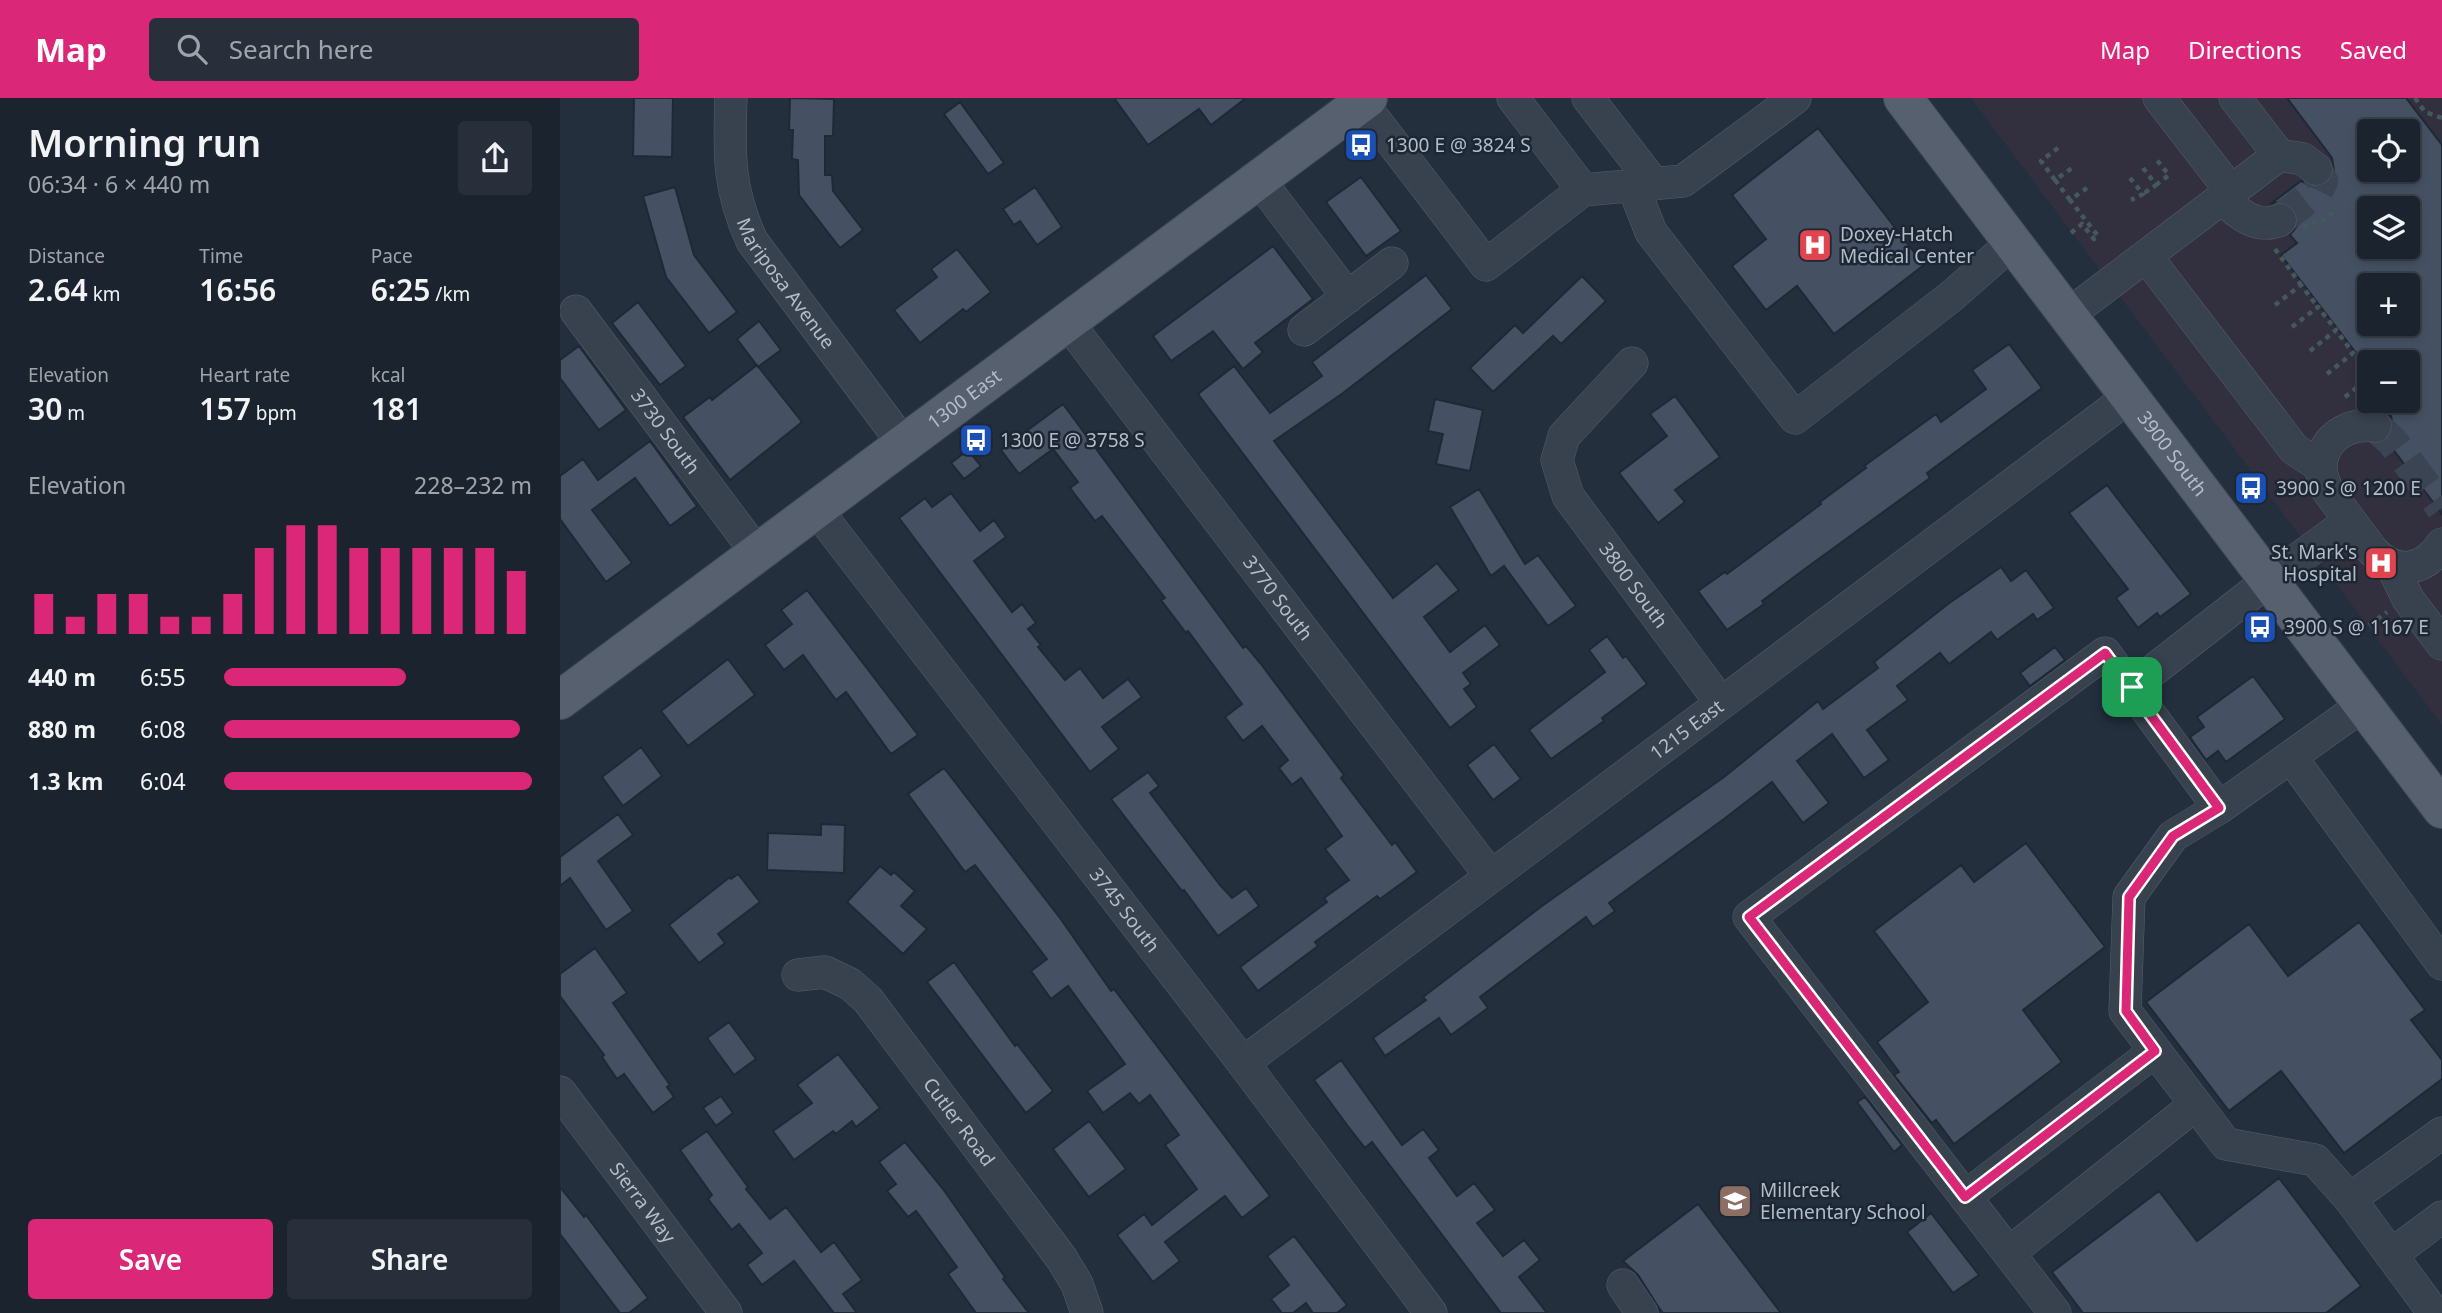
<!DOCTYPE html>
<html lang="en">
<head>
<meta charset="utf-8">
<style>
  :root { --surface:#1b232e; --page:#282f3a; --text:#f1f3f6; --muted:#a0a4aa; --line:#39404a; --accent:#db2777 }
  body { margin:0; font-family:"Noto Sans",sans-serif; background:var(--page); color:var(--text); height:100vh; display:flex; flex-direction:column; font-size:26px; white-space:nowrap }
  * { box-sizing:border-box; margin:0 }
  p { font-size:23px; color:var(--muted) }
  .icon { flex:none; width:38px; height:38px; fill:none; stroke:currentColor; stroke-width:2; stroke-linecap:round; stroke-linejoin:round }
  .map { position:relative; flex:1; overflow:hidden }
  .side { display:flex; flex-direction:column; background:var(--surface); width:560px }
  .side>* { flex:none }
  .fabs { position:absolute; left:1797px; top:21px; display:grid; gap:14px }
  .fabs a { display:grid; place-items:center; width:63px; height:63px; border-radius:7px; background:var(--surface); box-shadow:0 4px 10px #0003,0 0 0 2px var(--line); font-size:35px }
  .pin { position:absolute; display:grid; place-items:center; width:60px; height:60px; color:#fff; margin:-30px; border-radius:14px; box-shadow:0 4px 10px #0006 }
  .round { display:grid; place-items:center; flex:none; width:74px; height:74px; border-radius:7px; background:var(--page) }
  .summary { display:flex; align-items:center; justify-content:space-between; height:119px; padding:0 28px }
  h1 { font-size:38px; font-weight:600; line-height:52px }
  .metrics { display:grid; grid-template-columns:repeat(3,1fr); gap:10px; height:119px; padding:7px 28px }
  .metrics div { display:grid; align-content:center }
  .metrics b { font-size:30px; font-weight:600 }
  .metrics small { font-size:19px; font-weight:400 }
  .metrics p { font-size:19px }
  .chart { height:196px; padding:14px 28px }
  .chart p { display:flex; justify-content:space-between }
  .chart svg { width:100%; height:126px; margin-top:7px; stroke:var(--accent); stroke-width:6 }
  .cta { display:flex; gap:14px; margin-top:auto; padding:14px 28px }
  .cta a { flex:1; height:80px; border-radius:7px; background:var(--accent); color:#fff; font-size:28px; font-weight:600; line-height:80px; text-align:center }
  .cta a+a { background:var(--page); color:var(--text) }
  ul { padding:0 28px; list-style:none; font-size:23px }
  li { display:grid; grid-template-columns:112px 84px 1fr; align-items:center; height:52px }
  li i { height:18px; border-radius:9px; background:var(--accent) }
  header { display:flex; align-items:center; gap:42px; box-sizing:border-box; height:98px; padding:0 35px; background:var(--accent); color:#fff }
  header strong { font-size:33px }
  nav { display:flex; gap:38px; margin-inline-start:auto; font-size:24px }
  .search { width:490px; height:63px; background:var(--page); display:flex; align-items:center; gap:18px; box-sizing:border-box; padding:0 24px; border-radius:7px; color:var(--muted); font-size:26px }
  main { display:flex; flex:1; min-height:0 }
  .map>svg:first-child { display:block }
</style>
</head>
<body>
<header>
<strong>Map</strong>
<div class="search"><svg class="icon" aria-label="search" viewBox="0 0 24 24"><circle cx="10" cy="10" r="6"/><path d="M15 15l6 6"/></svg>Search here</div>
<nav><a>Map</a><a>Directions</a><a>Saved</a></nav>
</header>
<main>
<section class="side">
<div class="summary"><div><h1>Morning run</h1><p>06:34 · 6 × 440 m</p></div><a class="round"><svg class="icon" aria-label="share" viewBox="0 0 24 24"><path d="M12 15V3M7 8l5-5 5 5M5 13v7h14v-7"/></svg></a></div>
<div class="metrics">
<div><p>Distance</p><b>2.64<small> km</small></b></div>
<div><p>Time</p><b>16:56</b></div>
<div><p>Pace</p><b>6:25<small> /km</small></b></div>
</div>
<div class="metrics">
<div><p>Elevation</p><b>30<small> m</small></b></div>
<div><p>Heart rate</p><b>157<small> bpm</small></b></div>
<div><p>kcal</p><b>181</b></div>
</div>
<div class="chart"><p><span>Elevation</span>228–232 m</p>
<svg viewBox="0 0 160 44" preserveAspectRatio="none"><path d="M5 44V30M15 44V38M25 44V30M35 44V30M45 44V38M55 44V38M65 44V30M75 44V14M85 44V6M95 44V6M105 44V14M115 44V14M125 44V14M135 44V14M145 44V14M155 44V22"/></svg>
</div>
<ul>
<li><b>440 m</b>6:55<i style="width:59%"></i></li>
<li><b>880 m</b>6:08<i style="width:96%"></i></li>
<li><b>1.3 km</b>6:04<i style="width:100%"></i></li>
</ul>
<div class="cta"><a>Save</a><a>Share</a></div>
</section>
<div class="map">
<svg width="1882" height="1215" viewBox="0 0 1882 1215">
  <rect width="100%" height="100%" fill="#242f3e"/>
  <path fill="#32303f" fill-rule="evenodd" d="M 1411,0 L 1882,0 L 1882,627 ZM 1810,33 L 1848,33 L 1848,72 L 1810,72 ZM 1810,110 L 1848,110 L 1848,149 L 1810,149 ZM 1810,187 L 1848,187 L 1848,226 L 1810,226 ZM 1810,264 L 1848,264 L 1848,303 L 1810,303 Z"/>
  <path fill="#455162" stroke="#1f2835" stroke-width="2" fill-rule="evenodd" d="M 74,0 L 113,0 L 112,59 L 73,58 Z
    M 230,0 L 274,1 L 273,38 L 265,38 L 265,77 L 272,77 L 273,93 L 303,132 L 280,150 L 239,97 L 238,62 L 232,61 L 233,32 L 229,32 Z
    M 554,0 L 686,0 L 651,27 L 639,11 L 588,47 Z
    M 1727,0 L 1846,0 L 1882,47 L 1882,416 L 1826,342 L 1831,337 L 1833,328 L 1831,318 L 1819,311 L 1829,303 L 1848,303 L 1848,264 L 1803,264 L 1721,157 L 1737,145 L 1730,137 L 1738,127 L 1738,117 L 1733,109 L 1725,104 L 1712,105 L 1741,83 L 1753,89 L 1764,88 L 1771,82 L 1774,73 L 1772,60 ZM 1810,33 L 1848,33 L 1848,72 L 1810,72 ZM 1810,110 L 1848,110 L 1848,149 L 1810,149 ZM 1810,187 L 1848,187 L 1848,226 L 1810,226 Z
    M 400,4 L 444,65 L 428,76 L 384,16 Z
    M 1258,30 L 1364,167 L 1274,236 L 1237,188 L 1206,212 L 1172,168 L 1206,141 L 1172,97 Z
    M 801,79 L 841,133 L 806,158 L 766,104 Z
    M 115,89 L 134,157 L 177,214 L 149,235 L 106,179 L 83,98 Z
    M 475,89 L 502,129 L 477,147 L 460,123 L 454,127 L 443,111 Z
    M 713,148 L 753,201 L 695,245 L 703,254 L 683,271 L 653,233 L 611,263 L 593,238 Z
    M 397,151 L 431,194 L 406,214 L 403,211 L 360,245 L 334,212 L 377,179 L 371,171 Z
    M 866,177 L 892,211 L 783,295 L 714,343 L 833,500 L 877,465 L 899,492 L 864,519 L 890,554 L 925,527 L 940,547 L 903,575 L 911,586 L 904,591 L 917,609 L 890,630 L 638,296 L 674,268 L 710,315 L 762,278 L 752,264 Z
    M 1022,178 L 1046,203 L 1001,246 L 993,238 L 933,294 L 910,270 L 955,227 L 963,235 Z
    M 78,204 L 126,268 L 100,287 L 52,225 Z
    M 199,223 L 221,252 L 198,269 L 177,241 Z
    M 1449,246 L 1482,290 L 1367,375 L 1370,380 L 1253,465 L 1202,503 L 1204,506 L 1167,532 L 1138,493 L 1165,474 L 1167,476 L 1261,406 L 1260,404 L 1306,370 L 1304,368 L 1376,316 L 1381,324 L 1426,291 L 1412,272 Z
    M 19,248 L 66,312 L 39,332 L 0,280 L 0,262 Z
    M 197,267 L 242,324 L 170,382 L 123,319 L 150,299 L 152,302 Z
    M 1115,298 L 1160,359 L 1115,392 L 1125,404 L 1098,425 L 1059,375 L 1107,338 L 1090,316 Z
    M 875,301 L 923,312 L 910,373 L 876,366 L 883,336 L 868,333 Z
    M 503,306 L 683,550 L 686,548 L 701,566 L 784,677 L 781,680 L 832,747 L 835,744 L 857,774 L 820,801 L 817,798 L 755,844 L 758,848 L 698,893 L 680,869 L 767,804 L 764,800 L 789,782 L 765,751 L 782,738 L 741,680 L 732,687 L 719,670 L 728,662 L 702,628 L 683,643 L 665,619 L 682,606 L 628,533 L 626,535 L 601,502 L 605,500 L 602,496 L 542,418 L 535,423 L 510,390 L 518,384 L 493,351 L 459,376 L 441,352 Z
    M 90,343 L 137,408 L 110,428 L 75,380 L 32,412 L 72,465 L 46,484 L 0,421 L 0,378 L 23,361 L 38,382 Z
    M 408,352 L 421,368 L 404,381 L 391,365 Z
    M 1547,387 L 1631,496 L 1600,519 L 1597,515 L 1578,530 L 1556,500 L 1568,491 L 1509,415 Z
    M 919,391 L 965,466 L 978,457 L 1016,508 L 988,528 L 944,468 L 931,478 L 890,409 Z
    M 391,395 L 420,433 L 434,422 L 446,439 L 414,463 L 452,514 L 462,506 L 476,525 L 468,531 L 481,547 L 478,549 L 505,582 L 520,570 L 543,600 L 568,581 L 582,599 L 542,629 L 559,651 L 530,674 L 339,420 L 365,400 L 372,409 Z
    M 1441,469 L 1451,483 L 1466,472 L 1494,510 L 1477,522 L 1473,516 L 1437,542 L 1431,534 L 1389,566 L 1380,555 L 1337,588 L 1348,602 L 1307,632 L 1329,662 L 1304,680 L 1272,636 L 1237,663 L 1269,705 L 1243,725 L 1212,684 L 1164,721 L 1049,805 L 1055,813 L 1033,829 L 1026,819 L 920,899 L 928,910 L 891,937 L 879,920 L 825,958 L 813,940 L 866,902 L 863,899 L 982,808 L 1164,679 L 1258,603 L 1263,611 L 1318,570 L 1314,564 L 1388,506 Z
    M 247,492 L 358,637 L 331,656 L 286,594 L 276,602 L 243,557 L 224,572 L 205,547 L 232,526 L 221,512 Z
    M 1047,538 L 1063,560 L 1066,558 L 1087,586 L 1042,620 L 1044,623 L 991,661 L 969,632 L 1045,574 L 1029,552 Z
    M 1495,549 L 1505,562 L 1470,588 L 1460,575 Z
    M 168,561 L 195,597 L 128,648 L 101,613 Z
    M 1693,578 L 1725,621 L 1666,664 L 1658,653 L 1646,662 L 1630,639 L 1644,629 L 1637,619 Z
    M 934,646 L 961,681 L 933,702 L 907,667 Z
    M 81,649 L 102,678 L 63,708 L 42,679 Z
    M 384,670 L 500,820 L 551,893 L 554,891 L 710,1098 L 682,1120 L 665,1098 L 605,1144 L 620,1163 L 593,1184 L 557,1137 L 584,1116 L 592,1127 L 637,1091 L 605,1047 L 619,1037 L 590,997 L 579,1006 L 570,995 L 543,1015 L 527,993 L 565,966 L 508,888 L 491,901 L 471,873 L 487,861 L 415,767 L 405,774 L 348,696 Z
    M 588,674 L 599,688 L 590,695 L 660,787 L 672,800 L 686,790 L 699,808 L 658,838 L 624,792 L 622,793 L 551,701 Z
    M 58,716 L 73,737 L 38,763 L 73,813 L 46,832 L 10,780 L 0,788 L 0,759 Z
    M 261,726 L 285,727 L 284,775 L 207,772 L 208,735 L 261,737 Z
    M 1466,745 L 1545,849 L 1463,912 L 1502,964 L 1394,1046 L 1376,1022 L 1372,1025 L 1334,977 L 1339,974 L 1317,944 L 1368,904 L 1314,833 L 1401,767 L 1414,784 Z
    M 320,768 L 331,777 L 334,774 L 355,793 L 341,808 L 367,831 L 343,856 L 287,804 Z
    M 178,776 L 200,804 L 158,836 L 165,845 L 139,865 L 109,827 L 170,779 L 171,781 Z
    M 1799,824 L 1865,912 L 1851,922 L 1882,962 L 1882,981 L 1784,1055 L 1721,973 L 1669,1013 L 1586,904 L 1689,826 L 1728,878 Z
    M 35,850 L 67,895 L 53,905 L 110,987 L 107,989 L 114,999 L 93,1015 L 64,976 L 57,981 L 42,959 L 44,957 L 0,898 L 0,876 Z
    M 394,864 L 455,948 L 457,946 L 493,993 L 466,1015 L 367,884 Z
    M 169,924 L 196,961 L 174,977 L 147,940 Z
    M 278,956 L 320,1010 L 296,1029 L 292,1023 L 276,1036 L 273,1033 L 234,1062 L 213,1033 L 252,1005 L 237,987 Z
    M 781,962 L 842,1047 L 863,1031 L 879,1052 L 869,1060 L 897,1098 L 914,1085 L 935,1112 L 917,1125 L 943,1158 L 964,1142 L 980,1162 L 959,1179 L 987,1215 L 941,1215 L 812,1044 L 805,1050 L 787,1027 L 754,982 Z
    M 161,998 L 173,1015 L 156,1028 L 143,1010 Z
    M 1305,999 L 1342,1047 L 1334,1054 L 1297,1004 Z
    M 529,1023 L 566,1071 L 529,1099 L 493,1051 Z
    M 147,1033 L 188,1089 L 186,1091 L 210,1121 L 226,1109 L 261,1154 L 274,1144 L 302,1182 L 283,1196 L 297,1215 L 274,1215 L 234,1163 L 202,1187 L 187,1167 L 202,1155 L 179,1126 L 172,1132 L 148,1101 L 152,1097 L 120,1052 Z
    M 345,1044 L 383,1091 L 445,1179 L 443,1181 L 469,1215 L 416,1215 L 388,1176 L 397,1169 L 356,1113 L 348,1119 L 327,1093 L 336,1086 L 319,1064 Z
    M 1719,1080 L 1801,1188 L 1766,1215 L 1523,1215 L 1492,1174 L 1599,1093 L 1637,1143 Z
    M 0,1089 L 24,1119 L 26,1117 L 88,1200 L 69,1215 L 60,1215 L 0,1136 Z
    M 1138,1106 L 1221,1215 L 1103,1215 L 1099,1210 L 1078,1177 L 1063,1163 Z
    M 1371,1115 L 1419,1177 L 1393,1195 L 1347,1134 Z
    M 734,1138 L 787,1207 L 777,1215 L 753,1215 L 746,1205 L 733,1215 L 722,1215 L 711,1201 L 729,1187 L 707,1158 Z"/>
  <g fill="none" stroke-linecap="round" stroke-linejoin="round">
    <path stroke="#3a4453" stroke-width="32" stroke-dasharray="32 16" stroke-linecap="butt" d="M 1720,122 L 1757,93 L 1762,83 L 1756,71
      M 1815,328 L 1832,343 L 1882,410"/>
    <g stroke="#565f6c" stroke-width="33">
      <g id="minor">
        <path id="s1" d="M 171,0 C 169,56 168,91 192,143 L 343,345"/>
        <path d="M 953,0 L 1023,92"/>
        <path d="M 1028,0 L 1094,86"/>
        <path d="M 1599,0 L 1671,93"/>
        <path d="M 802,5 L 926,167 L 1023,92 L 1123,83 L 1235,0"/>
        <path d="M 1719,57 L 1743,61 L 1756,71"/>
        <path d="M 699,82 L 788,199"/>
        <path d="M 1073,88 L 1091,134 L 1235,320 L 1393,197 L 1453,144"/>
        <path d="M 1662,100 C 1677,115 1697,132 1720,122"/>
        <path d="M 1586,158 L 1734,351 L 1760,368"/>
        <path id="s2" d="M 16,213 L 197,455"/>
        <path d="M 1508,217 L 1719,57 L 1675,0"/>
        <path id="s3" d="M 508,225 L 930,777"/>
        <path d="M 744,232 L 832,165"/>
        <path id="s4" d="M 1072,265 L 1004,338 L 997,362 L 1008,398 L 1161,605"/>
        <path d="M 1815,328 C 1776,323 1748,356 1768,393 L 1812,452 C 1835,478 1864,474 1882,446"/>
        <path id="s5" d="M 256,411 L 683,965 L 871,1215"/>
        <path d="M 1832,468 L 1848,501 L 1882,546"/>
        <path d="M 1572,589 L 1709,482 L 1790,423"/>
        <path d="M 1731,659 L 1882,866"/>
        <path d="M 1659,710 L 1613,738 L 1569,799 L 1565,913 L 1666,1046 L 1755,1062 L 1790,1101"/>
        <path id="s6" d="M 238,877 L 265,874 L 290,886 L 308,902 L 502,1161 L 517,1186 L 527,1215"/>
        <path id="s7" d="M 683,965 L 1570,298"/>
        <path id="s8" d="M 0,994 L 166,1215"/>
        <path d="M 1405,1099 L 1595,953"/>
        <path d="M 1449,1155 L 1635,1007"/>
        <path d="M 1831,1157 L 1882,1119"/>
        <path d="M 1063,1187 L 1082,1215"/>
        <path d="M 1495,1215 L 1189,819 L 1545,555 L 1659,710 L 1803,607"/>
        <path d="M 1874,1215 L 1790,1101 L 1882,1035"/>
      </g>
    </g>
    <g stroke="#414a57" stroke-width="40">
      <g id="major">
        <path id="s9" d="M 1343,0 L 1882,711"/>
        <path id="s10" d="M 0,602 L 808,0"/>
      </g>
    </g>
    <path stroke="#44595c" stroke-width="4.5" stroke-dasharray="5 5" stroke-linecap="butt" d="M 1855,0 L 1865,14 L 1882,20
      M 1583,70 L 1596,87 L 1583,96
      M 1570,80 L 1583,96 L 1571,102
      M 1495,82 L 1481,63 L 1498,50
      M 1596,87 L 1609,77 L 1596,61
      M 1510,102 L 1495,82 L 1512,70
      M 1744,130 L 1752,124 L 1760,125 L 1776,112
      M 1511,135 L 1522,126 L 1534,141 L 1538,138 L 1510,102 L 1527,90
      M 1715,151 L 1741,187
      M 1715,207 L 1741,187 L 1758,209
      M 1732,229 L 1758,209 L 1776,232
      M 1750,253 L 1776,232 L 1793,255
      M 1767,276 L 1793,255 L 1810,277
      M 1785,299 L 1810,279
      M 1809,527 L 1827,514"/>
    <use href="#minor" stroke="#38414e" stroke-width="32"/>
    <use href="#major" stroke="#56606e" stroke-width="38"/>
  </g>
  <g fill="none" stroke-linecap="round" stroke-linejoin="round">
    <g stroke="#fff" stroke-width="14">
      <path id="route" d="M 1545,555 L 1659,710 L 1613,738 L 1569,799 L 1566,913 L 1595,953 L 1405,1099 L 1189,819 Z"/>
    </g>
    <use href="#route" stroke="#db2777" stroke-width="9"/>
  </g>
  <defs>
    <g id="bus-square" transform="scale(1.75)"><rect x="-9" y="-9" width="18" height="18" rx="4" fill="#1a4fb4" stroke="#1d2633"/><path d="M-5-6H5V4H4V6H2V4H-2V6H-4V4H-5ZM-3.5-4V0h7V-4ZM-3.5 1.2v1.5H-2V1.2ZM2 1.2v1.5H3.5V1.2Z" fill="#fff"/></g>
    <g id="hospital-square" transform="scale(1.75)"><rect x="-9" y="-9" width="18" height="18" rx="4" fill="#e0444e" stroke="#1d2633"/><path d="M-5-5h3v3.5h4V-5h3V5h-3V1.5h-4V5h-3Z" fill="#fff"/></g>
    <g id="school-square" transform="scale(1.75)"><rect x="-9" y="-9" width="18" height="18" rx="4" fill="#8d6e63" stroke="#1d2633"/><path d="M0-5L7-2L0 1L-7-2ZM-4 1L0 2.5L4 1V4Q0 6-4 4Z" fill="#fff"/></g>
  </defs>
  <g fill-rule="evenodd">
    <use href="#bus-square" x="801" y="47"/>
    <use href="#hospital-square" x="1255" y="147"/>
    <use href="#bus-square" x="416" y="342"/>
    <use href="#bus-square" x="1691" y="390"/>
    <use href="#hospital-square" x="1821" y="465"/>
    <use href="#bus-square" x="1700" y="529"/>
    <use href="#school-square" x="1175" y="1103"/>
  </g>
  <g text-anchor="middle" stroke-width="5" stroke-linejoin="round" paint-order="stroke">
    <g font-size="19" fill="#b4bcc9" stroke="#1d2633" text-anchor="start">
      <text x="826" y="54">1300 E @ 3824 S</text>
      <text x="1280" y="143">Doxey-Hatch<tspan x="1280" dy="22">Medical Center</tspan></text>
      <text x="440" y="349">1300 E @ 3758 S</text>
      <text x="1716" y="397">3900 S @ 1200 E</text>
      <text x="1797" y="461" text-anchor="end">St. Mark's<tspan x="1797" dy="22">Hospital</tspan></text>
      <text x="1724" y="536">3900 S @ 1167 E</text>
      <text x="1200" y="1099">Millcreek<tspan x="1200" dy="22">Elementary School</tspan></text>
    </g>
    <g font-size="19" fill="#b4bcc9" stroke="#1d2633">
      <text dy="7" stroke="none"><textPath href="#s1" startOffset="200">Mariposa Avenue</textPath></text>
      <text dy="7" stroke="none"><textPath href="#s10" startOffset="504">1300 East</textPath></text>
      <text dy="7" stroke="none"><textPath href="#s2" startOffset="150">3730 South</textPath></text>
      <text dy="7" stroke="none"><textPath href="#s9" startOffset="446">3900 South</textPath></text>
      <text dy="7" stroke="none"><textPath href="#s4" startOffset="273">3800 South</textPath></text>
      <text dy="7" stroke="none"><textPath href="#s3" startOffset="346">3770 South</textPath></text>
      <text dy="7" stroke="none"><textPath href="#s7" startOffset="555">1215 East</textPath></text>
      <text dy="7" stroke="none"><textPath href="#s5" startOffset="506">3745 South</textPath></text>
      <text dy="7" stroke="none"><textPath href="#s6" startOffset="231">Cutler Road</textPath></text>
      <text dy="7" stroke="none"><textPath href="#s8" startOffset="138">Sierra Way</textPath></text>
    </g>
  </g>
</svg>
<div class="fabs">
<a><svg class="icon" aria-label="locate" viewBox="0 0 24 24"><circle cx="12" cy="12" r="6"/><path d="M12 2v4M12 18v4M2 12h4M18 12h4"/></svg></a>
<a><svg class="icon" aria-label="layers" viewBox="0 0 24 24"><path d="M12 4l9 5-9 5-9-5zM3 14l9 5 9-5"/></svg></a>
<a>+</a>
<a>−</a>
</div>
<div class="pin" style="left:1572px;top:589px;background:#1e9e55"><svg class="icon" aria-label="arrive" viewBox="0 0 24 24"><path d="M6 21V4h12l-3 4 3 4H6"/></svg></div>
</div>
</main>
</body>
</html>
